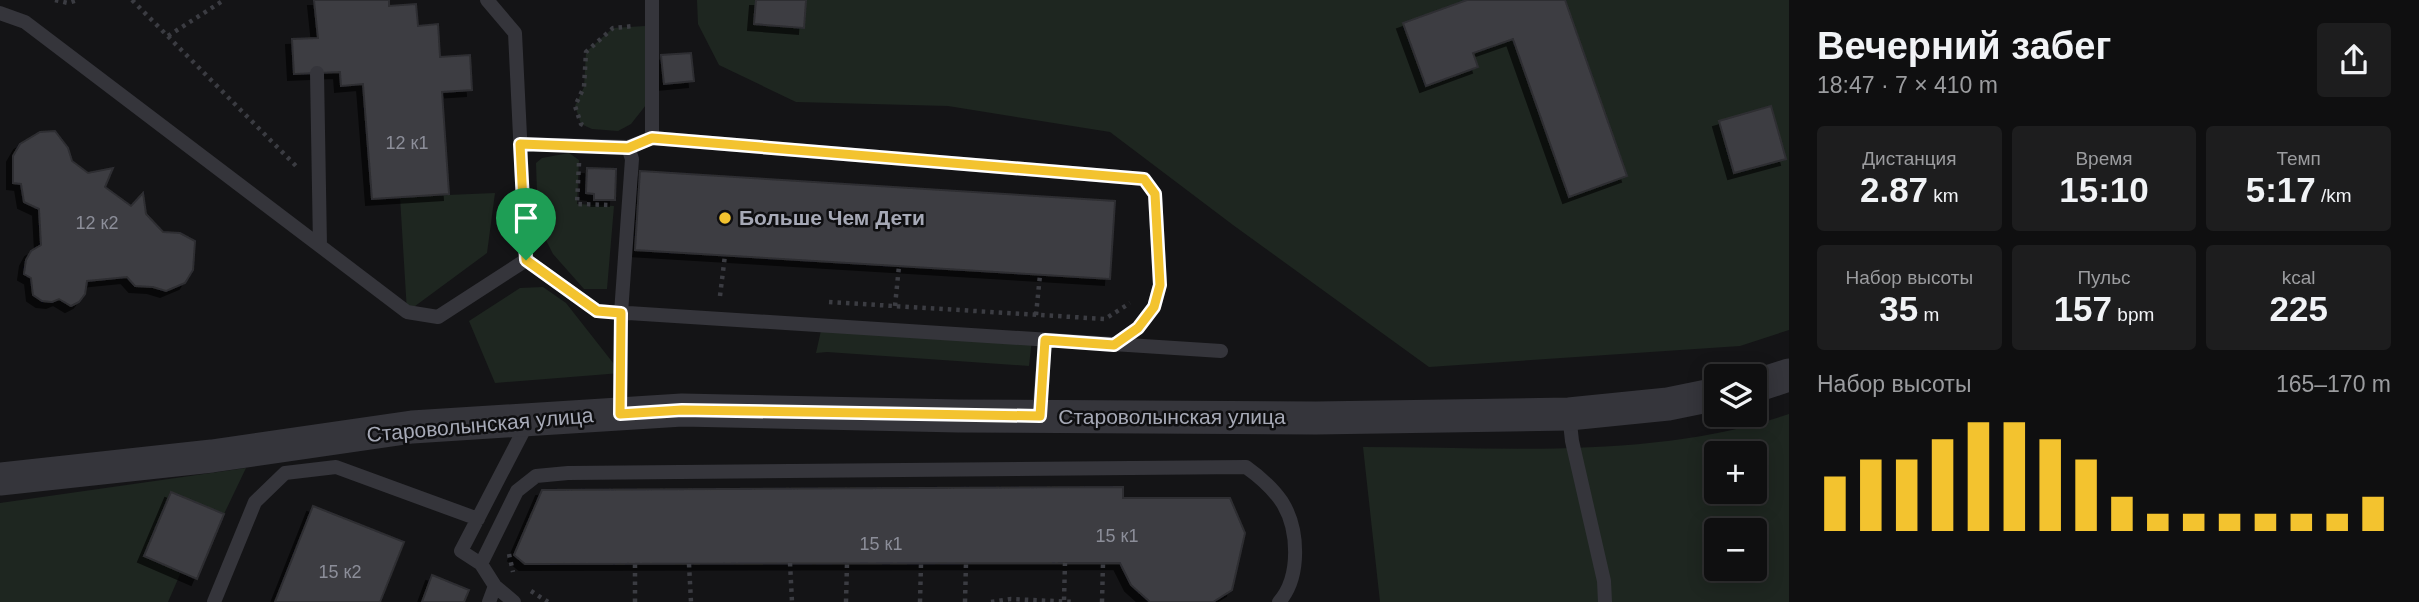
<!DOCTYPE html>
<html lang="ru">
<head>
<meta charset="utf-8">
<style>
  :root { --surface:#0f0f10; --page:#1d1d1e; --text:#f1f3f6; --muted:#9b9c9f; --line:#2f2f30; --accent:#f3c32f }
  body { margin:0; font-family:Helvetica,sans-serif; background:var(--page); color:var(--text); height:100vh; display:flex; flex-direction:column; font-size:26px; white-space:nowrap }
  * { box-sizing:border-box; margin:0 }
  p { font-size:23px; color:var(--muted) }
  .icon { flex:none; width:38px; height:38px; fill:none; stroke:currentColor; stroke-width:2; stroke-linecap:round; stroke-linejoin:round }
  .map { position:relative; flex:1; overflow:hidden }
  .panel { display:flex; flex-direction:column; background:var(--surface); width:630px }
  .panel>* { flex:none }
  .controls { position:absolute; left:1704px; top:364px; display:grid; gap:14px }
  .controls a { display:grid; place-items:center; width:63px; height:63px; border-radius:7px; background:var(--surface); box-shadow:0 4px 18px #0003,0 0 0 2px var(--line); font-size:35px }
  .pin { position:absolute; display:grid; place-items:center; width:60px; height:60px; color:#fff; margin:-72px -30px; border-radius:50% 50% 50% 0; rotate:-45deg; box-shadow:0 0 7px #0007 }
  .pin .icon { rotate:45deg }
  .round { display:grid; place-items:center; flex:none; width:74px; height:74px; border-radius:7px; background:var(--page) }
  .head { display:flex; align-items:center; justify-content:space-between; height:119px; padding:0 28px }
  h1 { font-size:38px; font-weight:800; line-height:52px }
  .stats { display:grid; grid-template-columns:repeat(3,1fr); gap:10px; height:119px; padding:7px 28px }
  .stats div { display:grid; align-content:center; border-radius:7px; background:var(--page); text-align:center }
  .stats b { font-size:35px; font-weight:800 }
  .stats small { font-size:19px; font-weight:400 }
  .stats p { font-size:19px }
  .chart { height:196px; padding:14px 28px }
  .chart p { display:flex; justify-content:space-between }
  .chart svg { width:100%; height:126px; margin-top:7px; stroke:var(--accent); stroke-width:6 }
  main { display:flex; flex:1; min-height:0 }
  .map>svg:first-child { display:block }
</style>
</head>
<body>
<main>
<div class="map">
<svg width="1789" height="602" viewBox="0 0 1789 602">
  <defs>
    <filter id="shadow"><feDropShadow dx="-6" dy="6" stdDeviation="0" flood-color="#0009"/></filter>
  </defs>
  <rect width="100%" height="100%" fill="#141416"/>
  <path fill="#1e2620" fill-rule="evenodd" d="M 697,0 L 1789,0 L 1789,330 L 1740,346 L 1429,367 L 1233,225 L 1110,132 L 948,106 L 796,102 L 719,65 L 698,24 Z
    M 645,26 L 646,105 L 631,124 L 618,131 L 592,129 L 581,124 L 575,106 L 584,87 L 586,52 L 613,28 Z
    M 569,153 L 579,160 L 577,204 L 614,206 L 607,289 L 584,289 L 553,254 L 538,224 L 536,163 L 542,158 Z
    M 495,193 L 487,253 L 407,312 L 400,197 Z
    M 543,287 L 566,303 L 621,373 L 495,383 L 469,321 L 520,288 Z
    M 822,326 L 1032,339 L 1029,366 L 827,352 L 816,353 Z
    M 1789,414 L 1789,602 L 1380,602 L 1363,447 C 1505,447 1653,460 1789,414 ZM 1717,453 L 1755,453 L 1755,492 L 1717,492 ZM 1717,530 L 1755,530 L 1755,569 L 1717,569 Z
    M 246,468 L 224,514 L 170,492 L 144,556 L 181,572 L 168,602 L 0,602 L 0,503 Z"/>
  <path fill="#3e3e43" stroke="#2e2e32" stroke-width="2" filter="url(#shadow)" d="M 314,0 L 389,0 L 389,6 L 416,4 L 418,26 L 438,24 L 440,57 L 470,55 L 472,90 L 442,92 L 449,194 L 372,199 L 363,84 L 341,86 L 340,72 L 294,74 L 292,39 L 318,38 Z
    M 756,0 L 806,0 L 804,28 L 754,24 Z
    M 1467,0 L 1565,0 L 1627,176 L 1569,197 L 1513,39 L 1473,53 L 1478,67 L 1426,86 L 1403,23 Z
    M 691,53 L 694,81 L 664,84 L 661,55 Z
    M 1771,106 L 1786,159 L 1734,173 L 1719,121 Z
    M 55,131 L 68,148 L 72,161 L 88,173 L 113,168 L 105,187 L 131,206 L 143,193 L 146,214 L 163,232 L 180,233 L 195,241 L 193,270 L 185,283 L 166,291 L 153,287 L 135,286 L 127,277 L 87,281 L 85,294 L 79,302 L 71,306 L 59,299 L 52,302 L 42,301 L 33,295 L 31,278 L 24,274 L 26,260 L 31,251 L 41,245 L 39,209 L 24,202 L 21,184 L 13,183 L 13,156 L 20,144 L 40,132 Z
    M 587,168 L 616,169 L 615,200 L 594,200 L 594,194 L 586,193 Z
    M 640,171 L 1115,201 L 1110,279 L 635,250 Z
    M 1123,487 L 1123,498 L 1230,498 L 1245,533 L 1232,590 L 1213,602 L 1150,602 L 1131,585 L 1120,563 L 525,564 L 514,555 L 542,490 Z
    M 171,492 L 224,514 L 197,579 L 144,556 Z
    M 313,506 L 404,542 L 380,602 L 275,602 Z
    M 432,575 L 469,590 L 464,602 L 422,602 Z"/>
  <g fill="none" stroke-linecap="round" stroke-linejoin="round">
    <path stroke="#3b3c42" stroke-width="4.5" stroke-dasharray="3.5 5" stroke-linecap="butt" d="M 55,0 L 68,3 L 78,0
      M 132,0 L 299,169
      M 168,36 L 224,0
      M 583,125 L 581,124 L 575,106 L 584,87 L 586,52 L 613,28 L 634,26
      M 579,163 L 577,204 L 608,205
      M 720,296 L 725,255
      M 829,302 L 1105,319 L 1130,303
      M 895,306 L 899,266
      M 1036,315 L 1040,275
      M 509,554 L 513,572
      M 790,563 L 792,602
      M 689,564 L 691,602
      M 531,591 L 548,602
      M 1064,600 L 1065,563
      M 635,602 L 635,564
      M 846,602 L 847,564
      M 920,602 L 921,564
      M 965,602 L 966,563
      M 991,602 L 1011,599 L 1074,602
      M 1102,602 L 1103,563"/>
    <path stroke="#35353b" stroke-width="14" d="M 487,0 L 515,33 L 526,260
      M 652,0 L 652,138
      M 0,13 L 25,22 L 407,312 L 438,317 L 526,260 L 597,311 L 1221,351
      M 317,73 L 320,246
      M 520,144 L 628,147 L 652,138 L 1144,179 L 1155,194 L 1160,285 L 1154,307 L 1138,328 L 1114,345
      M 620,414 L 621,313 L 632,159 L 628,147
      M 1569,414 L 1572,441 L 1604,581 L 1605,602
      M 1039,416 L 1045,340
      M 481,564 L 517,491 L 536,476 L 568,473 L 1246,467 C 1260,477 1272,487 1282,502 C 1299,529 1301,577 1279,602
      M 214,602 L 255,502 L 285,473 L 336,467 L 478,519
      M 489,602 L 495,586
      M 514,602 L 495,586 L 481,564 L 461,551 L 528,422"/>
    <path stroke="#35353b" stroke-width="33" d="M 1755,386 L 1789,375
      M 0,479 L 212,456 L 412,427 L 682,410 L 959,416 L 1316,418 L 1569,414 L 1668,404 L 1717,394"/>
  </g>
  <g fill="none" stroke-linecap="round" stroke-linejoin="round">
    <g stroke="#fff" stroke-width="14">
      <path id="route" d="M 652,138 L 1144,179 L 1155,194 L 1160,285 L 1154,307 L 1138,328 L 1114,345 L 1045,340 L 1040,416 L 682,410 L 620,414 L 621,313 L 597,311 L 526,260 L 520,144 L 628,148 Z"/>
    </g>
    <use href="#route" stroke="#f3c32f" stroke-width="9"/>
  </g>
  <circle fill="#f3c32f" stroke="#0f0f11" stroke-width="2.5" cx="725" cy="218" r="7"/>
  <g text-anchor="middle" stroke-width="5" stroke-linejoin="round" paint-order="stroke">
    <g font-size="18" fill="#8c8e99">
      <text x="407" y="149">12 к1</text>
      <text x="97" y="229">12 к2</text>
      <text x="1117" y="542">15 к1</text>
      <text x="881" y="550">15 к1</text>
      <text x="340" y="578">15 к2</text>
    </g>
    <g font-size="21" font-weight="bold" fill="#a6a9b6" stroke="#0f0f11" text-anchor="start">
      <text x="739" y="225">Больше Чем Дети</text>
    </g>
    <g font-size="21" fill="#a6a9b6" stroke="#0f0f11">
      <text x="1172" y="424">Староволынская улица</text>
      <text transform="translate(480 425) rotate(-5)" y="7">Староволынская улица</text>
    </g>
  </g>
</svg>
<div class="controls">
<a><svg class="icon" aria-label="layers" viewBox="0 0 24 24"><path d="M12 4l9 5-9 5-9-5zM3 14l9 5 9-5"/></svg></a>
<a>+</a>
<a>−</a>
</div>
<div class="pin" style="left:526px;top:260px;background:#1e9e55"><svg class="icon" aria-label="arrive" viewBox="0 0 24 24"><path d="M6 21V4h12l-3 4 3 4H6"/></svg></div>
</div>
<section class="panel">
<div class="head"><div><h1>Вечерний забег</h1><p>18:47 · 7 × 410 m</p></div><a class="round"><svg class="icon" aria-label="share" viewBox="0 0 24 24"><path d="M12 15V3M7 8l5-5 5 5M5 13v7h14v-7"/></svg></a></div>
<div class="stats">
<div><p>Дистанция</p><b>2.87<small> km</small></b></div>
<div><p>Время</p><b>15:10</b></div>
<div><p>Темп</p><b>5:17<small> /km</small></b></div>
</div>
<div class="stats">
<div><p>Набор высоты</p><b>35<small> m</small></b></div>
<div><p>Пульс</p><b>157<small> bpm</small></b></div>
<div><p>kcal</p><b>225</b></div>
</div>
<div class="chart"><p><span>Набор высоты</span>165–170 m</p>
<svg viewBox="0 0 160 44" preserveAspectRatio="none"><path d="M5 44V25M15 44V19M25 44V19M35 44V12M45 44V6M55 44V6M65 44V12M75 44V19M85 44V32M95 44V38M105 44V38M115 44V38M125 44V38M135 44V38M145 44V38M155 44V32"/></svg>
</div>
</section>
</main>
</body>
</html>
